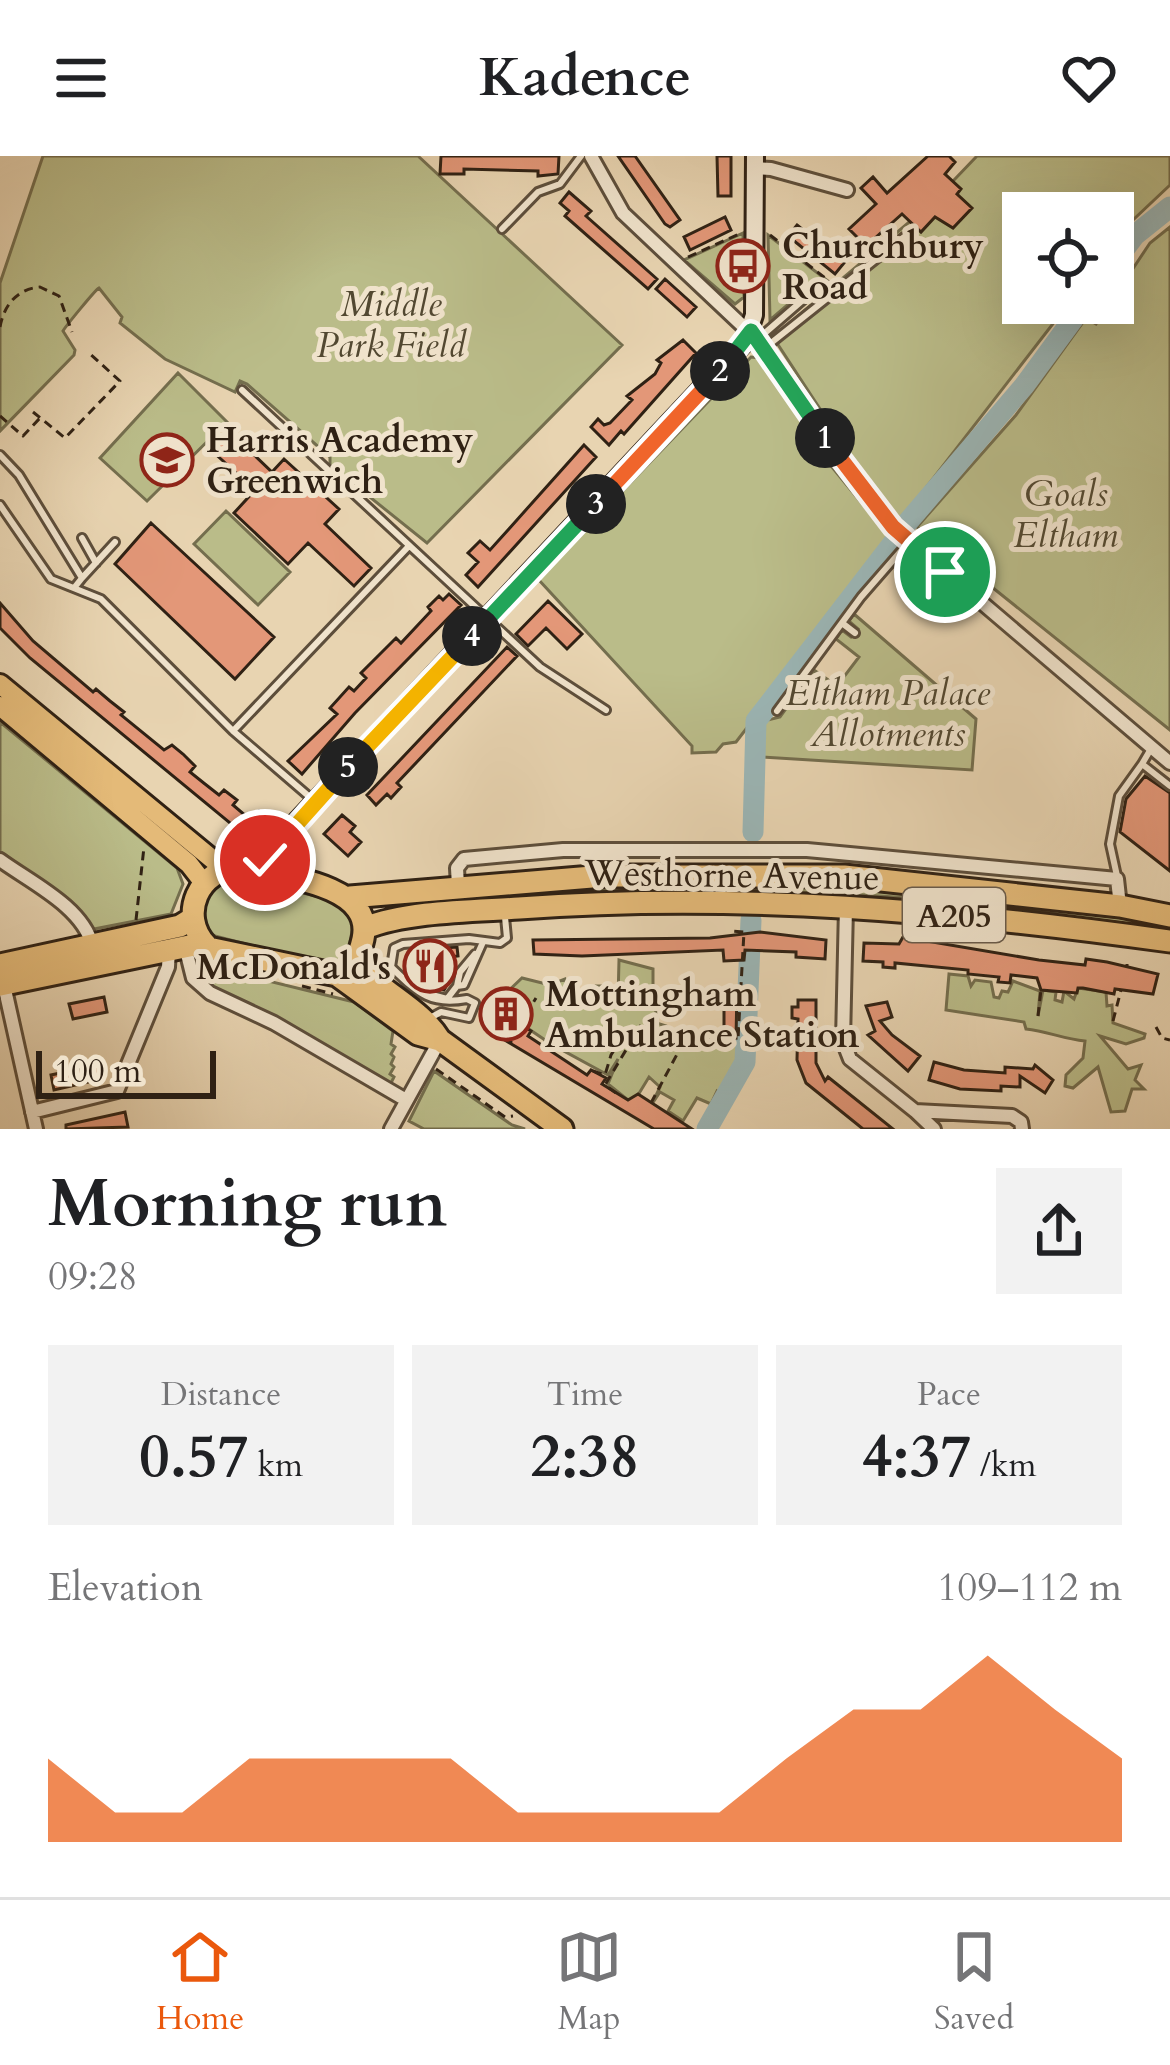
<!DOCTYPE html>
<html lang="en">
<head>
<meta charset="utf-8">
<style>
  :root { --surface:#fff; --page:#f2f2f2; --text:#202124; --muted:#757577; --line:#e0e0e0; --accent:#ea580c }
  body { margin:0; font-family:Cardo,serif; background:var(--page); color:var(--text); height:100vh; display:flex; flex-direction:column; font-size:45px; white-space:nowrap }
  * { box-sizing:border-box; margin:0 }
  p { font-size:39px; color:var(--muted) }
  .icon { flex:none; width:66px; height:66px; fill:none; stroke:currentColor; stroke-width:2; stroke-linecap:round; stroke-linejoin:round }
  .map { position:relative; height:973px; overflow:hidden }
  .drawer { display:flex; flex-direction:column; background:var(--surface); flex:1 }
  .drawer>* { flex:none }
  .controls { position:absolute; left:1002px; top:36px; display:grid; gap:24px }
  .controls a { display:grid; place-items:center; width:132px; height:132px; border-radius:0px; background:var(--surface); box-shadow:0 12px 48px #0002; font-size:60px }
  .scale { position:absolute; left:36px; bottom:30px; width:180px; box-sizing:border-box; padding-left:12px; border:6px solid #2f2114; border-top:0; font-size:33px; line-height:42px; white-space:nowrap; color:#2f2114; -webkit-text-stroke:9px #f0e3cc; paint-order:stroke }
  .pin { position:absolute; display:grid; place-items:center; width:102px; height:102px; color:#fff; margin:-51px; border:6px solid #fff; border-radius:50%; box-shadow:0 3px 12px #0007 }
  .km { position:absolute; width:60px; height:60px; margin:-30px; border-radius:50%; background:#222; color:#fff; font-size:33px; line-height:60px; text-align:center }
  .round { display:grid; place-items:center; flex:none; width:126px; height:126px; border-radius:0px; background:var(--page) }
  .summary { display:flex; align-items:center; justify-content:space-between; height:204px; padding:0 48px }
  h1 { font-size:66px; font-weight:700; line-height:90px }
  .stats { display:grid; grid-template-columns:repeat(3,1fr); gap:18px; height:204px; padding:12px 48px }
  .stats div { display:grid; align-content:center; border-radius:0px; background:var(--page); text-align:center }
  .stats b { font-size:60px; font-weight:700 }
  .stats small { font-size:33px; font-weight:400 }
  .stats p { font-size:33px }
  .chart { height:336px; padding:24px 48px }
  .chart p { display:flex; justify-content:space-between }
  .chart svg { width:100%; height:216px; margin-top:12px; fill:var(--accent); opacity:.7 }
  header { display:flex; justify-content:space-between; align-items:center; height:156px; padding:0 48px; background:var(--surface); font-size:54px; font-weight:700 }
  .menu { display:flex; justify-content:space-around; align-items:center; height:168px; border-top:3px solid var(--line); background:var(--surface); font-size:33px; color:var(--muted) }
  .menu a { display:grid; justify-items:center; gap:6px }
  .menu .current { color:var(--accent) }
  .map>svg:first-child { display:block }
</style>
</head>
<body>
<header><svg class="icon" aria-label="menu" viewBox="0 0 24 24"><path d="M4 6h16M4 12h16M4 18h16"/></svg>Kadence<svg class="icon" aria-label="heart" viewBox="0 0 24 24"><path d="M12 20l-8-8c-3-5 5-10 8-4 3-6 11-1 8 4z"/></svg></header>
<div class="map">
<svg width="1170" height="973" viewBox="0 0 1170 973">
  <rect width="100%" height="100%" fill="#e8d4b1"/>
  <filter id="stains"><feTurbulence type="fractalNoise" baseFrequency=".00167" numOctaves="4"/><feColorMatrix values="0 0 0 0 .2 0 0 0 0 .09 0 0 0 0 .02 0 0 0 .5 -.17"/></filter>
  <radialGradient id="worn" r=".72"><stop offset=".6" stop-color="#630" stop-opacity="0"/><stop offset="1" stop-color="#630" stop-opacity=".3"/></radialGradient>
  <path fill="#babc89" stroke="#746e4e" stroke-width="3" d="M 43,0 L 418,0 L 622,189 L 427,387 L 330,309 L 330,301 L 247,228 L 240,225 L 235,236 L 165,203 L 120,167 L 122,161 L 99,132 C 96,133 65,171 63,175 L 75,194 L 74,199 L 0,275 L 0,127 Z
    M 977,0 L 1170,0 L 1170,29 L 1133,64 L 1113,90 L 1113,57 L 1023,57 L 1023,147 L 1069,147 L 901,364 L 864,320 L 773,181 L 933,46 Z
    M 1170,71 L 1170,574 L 917,371 L 1016,259 L 1086,162 L 1096,168 L 1150,87 Z
    M 743,77 L 744,141 L 735,148 L 684,104 Z
    M 768,79 L 828,125 L 816,136 L 803,123 L 785,139 L 791,146 L 770,164 Z
    M 751,201 L 760,202 L 832,311 L 892,384 L 736,586 L 723,588 L 716,596 L 692,597 L 692,590 L 538,423 Z
    M 178,217 L 227,266 L 147,345 L 100,302 Z
    M 226,355 L 290,416 L 258,449 L 194,388 Z
    M 854,458 L 976,563 L 972,614 L 762,601 L 760,566 L 780,561 L 814,514 L 837,530 L 859,501 L 836,483 L 842,474 L 851,481 L 858,473 L 849,465 Z
    M 0,566 L 177,712 L 183,728 L 171,758 L 94,773 L 69,747 L 0,695 Z
    M 235,720 L 335,745 L 353,762 C 352,785 349,811 319,807 L 211,779 C 202,766 200,740 214,728 C 220,723 228,723 235,720 Z
    M 621,729 L 827,730 L 976,739 L 1161,765 L 1160,776 C 990,743 815,731 642,734 C 573,735 502,744 433,749 L 432,739 Z
    M 619,804 L 653,813 L 653,849 L 657,858 L 650,865 L 666,870 L 669,880 L 681,883 L 689,876 L 742,890 L 742,904 L 705,970 L 721,938 L 717,935 L 711,948 L 697,942 L 683,965 L 668,955 L 674,944 L 660,936 L 652,948 L 660,931 L 649,921 L 635,944 L 628,944 L 608,928 L 618,903 L 608,919 L 560,893 L 544,889 L 545,884 L 520,867 L 524,853 L 504,839 L 522,822 L 550,829 L 565,823 L 570,838 L 592,843 L 596,830 L 604,830 L 610,844 L 618,844 Z
    M 191,806 L 354,846 L 393,875 L 391,888 L 395,891 L 391,898 L 394,901 L 391,908 L 394,911 L 390,918 L 394,921 L 390,929 L 211,833 Z
    M 949,818 L 968,820 L 971,830 L 975,824 L 991,826 L 994,841 L 999,842 L 1002,835 L 1008,836 L 1013,825 L 1040,835 L 1038,860 L 1043,834 L 1056,836 L 1055,844 L 1062,846 L 1064,835 L 1074,843 L 1078,832 L 1106,836 L 1107,850 L 1112,849 L 1113,867 L 1145,878 L 1144,882 L 1126,888 L 1100,880 L 1128,913 L 1141,909 L 1135,924 L 1144,933 L 1132,933 L 1125,955 L 1111,956 L 1098,911 L 1073,932 L 1065,930 L 1066,919 L 1083,902 L 1085,885 C 1063,883 1047,875 1026,873 L 1024,866 L 946,854 Z
    M 434,915 L 512,969 L 525,973 L 424,973 L 409,965 Z"/>
  <g fill="none" stroke-linecap="round" stroke-linejoin="round">
    <path stroke="#9bb6b6" stroke-width="21" d="M 1113,108 L 1135,79 L 1170,51
      M 907,367 L 1024,230 L 1085,147
      M 753,676 L 756,565 L 894,386
      M 707,973 L 745,906 L 751,764"/>
  </g>
  <path fill="#e39778" stroke="#2f2114" stroke-width="3" d="M 441,0 L 559,0 L 558,18 L 538,20 L 538,15 L 464,13 L 464,18 L 440,18 Z
    M 618,0 L 635,0 L 680,64 L 670,71 L 665,68 Z
    M 717,0 L 731,0 L 731,40 L 718,40 Z
    M 928,0 L 949,0 L 955,6 L 945,18 L 961,33 L 957,38 L 972,52 L 953,72 L 935,61 L 921,76 L 902,58 L 866,90 L 849,73 L 876,48 L 861,32 L 873,21 L 887,37 Z
    M 569,36 L 591,55 L 586,60 L 657,123 L 648,133 L 565,60 L 569,55 L 560,47 Z
    M 725,61 L 731,74 L 690,94 L 684,81 Z
    M 797,69 L 844,107 L 835,118 L 788,80 Z
    M 665,123 L 696,151 L 687,161 L 656,133 Z
    M 683,184 L 696,197 L 624,278 L 621,275 L 609,289 L 591,271 L 598,263 L 604,269 L 610,267 L 632,244 L 627,240 L 655,218 L 661,207 L 657,204 Z
    M 229,275 L 272,316 L 284,303 L 339,353 L 325,368 L 371,412 L 354,430 L 308,387 L 288,408 L 234,357 L 255,334 L 211,294 Z
    M 584,289 L 596,301 L 478,431 L 466,419 L 478,406 L 468,397 L 480,385 L 490,394 Z
    M 151,367 L 274,481 L 235,523 L 115,408 Z
    M 449,438 L 461,449 L 355,557 L 302,618 L 288,605 L 337,558 L 330,552 L 349,531 L 354,535 L 366,522 L 361,517 L 396,482 L 401,487 L 431,455 L 428,451 L 439,440 L 443,444 Z
    M 548,445 L 582,478 L 567,493 L 546,472 L 528,490 L 516,478 Z
    M 0,447 L 33,485 L 93,536 L 96,533 L 110,545 L 124,556 L 121,559 L 164,594 L 172,589 L 183,598 L 195,610 L 190,616 L 205,628 L 219,639 L 224,634 L 237,644 L 233,649 L 247,661 L 259,655 L 271,664 L 253,686 L 30,502 L 0,472 Z
    M 507,491 L 517,500 L 397,627 L 401,631 L 391,642 L 387,638 L 376,649 L 367,639 Z
    M 1145,620 L 1170,637 L 1170,715 L 1120,676 L 1126,643 Z
    M 342,659 L 355,670 L 350,676 L 361,686 L 348,700 L 324,678 Z
    M 760,776 L 826,784 L 825,803 L 796,801 L 796,796 L 745,794 L 744,804 L 724,805 L 723,794 L 582,800 L 534,798 L 533,784 L 710,782 Z
    M 903,781 L 1039,804 L 1085,809 L 1086,803 L 1107,806 L 1158,818 L 1153,838 L 1115,833 L 1114,838 L 1083,832 L 1078,832 L 1077,837 L 1041,834 L 1037,822 L 1011,819 L 1010,827 L 998,826 L 999,821 L 968,818 L 968,814 L 895,807 L 895,812 L 883,811 L 883,806 L 863,805 L 864,787 L 899,788 Z
    M 457,791 L 458,800 L 450,801 L 446,818 L 451,822 L 444,834 L 432,831 L 412,815 L 418,794 Z
    M 737,834 L 736,882 L 724,880 L 724,835 Z
    M 504,839 L 525,854 L 519,868 L 531,875 L 528,880 L 587,919 L 591,914 L 606,922 L 602,928 L 628,944 L 638,938 L 692,973 L 654,973 L 503,883 L 483,868 Z
    M 104,841 L 107,856 L 73,863 L 69,848 Z
    M 798,844 L 816,844 L 816,907 L 825,925 L 828,921 L 893,973 L 863,973 L 806,927 L 797,904 L 798,863 L 792,862 L 792,851 L 798,851 Z
    M 887,846 L 892,861 L 880,865 L 892,879 L 920,900 L 908,915 L 868,879 L 875,875 L 866,850 Z
    M 934,906 L 964,914 L 1005,917 L 1005,911 L 1033,913 L 1035,909 L 1053,924 L 1045,937 L 1020,920 L 1020,931 L 1001,930 L 1001,935 L 960,933 L 929,924 Z
    M 98,909 L 101,923 L 54,934 L 51,919 Z
    M 125,956 L 128,971 L 66,973 L 66,969 Z"/>
  <g fill="none" stroke-linecap="round" stroke-linejoin="round">
    <g stroke="#5d4e3b" stroke-width="12">
      <path id="lane" d="M 502,73 L 538,36 L 560,28 L 581,0
        M 758,183 L 811,137
        M 766,191 L 904,81
        M 242,234 L 540,511 L 606,554
        M 0,299 L 19,319 L 82,422 L 74,432
        M 0,349 L 51,423 L 101,443 L 233,575 L 312,643
        M 82,382 L 96,407
        M 82,422 L 115,386
        M 842,467 L 855,477
        M 777,555 L 861,441 L 908,387
        M 233,575 L 408,391
        M 1152,591 L 1142,608 L 1170,630
        M 1117,720 L 1110,688 L 1119,640 L 1142,608
        M 457,830 L 460,816 L 475,798
        M 428,838 L 447,843 L 457,830 L 464,829 L 483,786
        M 430,862 L 441,856 L 469,862 L 475,847 L 467,843 C 430,850 418,837 391,811 L 394,792 L 403,788 L 469,783 L 500,787 L 507,782 L 505,761"/>
    </g>
    <g stroke="#5d4e3b" stroke-width="18">
      <path id="street" d="M 591,0 L 623,57 L 766,192 L 828,286 L 893,371 L 1170,607
        M 755,12 L 771,13 L 847,34
        M 0,704 C 30,726 83,751 92,789
        M 458,730 L 457,712 L 464,703 L 563,694 L 807,694 L 1117,723 L 1120,750
        M 846,751 L 843,885 L 850,903 L 915,955 L 1012,960 L 1021,966 L 1022,973
        M 185,790 L 193,822 L 210,837 L 274,867 L 406,944
        M 4,829 L 36,973
        M 915,955 L 934,973
        M 32,956 L 117,935 L 168,811 L 169,793
        M 391,973 L 440,884"/>
    </g>
    <g stroke="#2f2114" stroke-width="22">
      <path id="secondary" d="M 262,717 L 270,694 L 745,186 L 754,159 L 755,0"/>
    </g>
    <g stroke="#2f2114" stroke-width="24">
      <path id="primary" d="M 0,528 L 223,712
        M 0,550 L 189,708 L 203,726"/>
    </g>
    <g stroke="#2f2114" stroke-width="27">
      <path id="highway" d="M 350,741 L 604,720 L 844,720 L 1120,750 L 1170,760
        M 365,772 C 407,755 473,755 519,752 C 738,736 954,755 1170,785
        M 356,805 C 379,837 419,850 440,884
        M 0,809 L 180,770 L 193,762
        M 337,819 L 418,878 L 440,884 L 562,973
        M 0,829 L 194,789 L 337,819 C 354,813 359,801 363,783 C 375,727 279,720 239,712 C 199,712 178,759 206,789"/>
    </g>
    <path stroke="#2f2114" stroke-width="3" stroke-dasharray="9 6" stroke-linecap="butt" d="M 770,79 L 829,125 L 821,133
      M 688,101 L 739,78
      M 0,171 C 4,149 17,133 40,131 L 59,140 L 72,176
      M 33,256 L 65,282 L 120,225 L 90,198
      M 0,260 L 23,280 L 40,262
      M 136,764 L 144,691
      M 1127,810 L 1127,808
      M 406,816 L 412,797
      M 302,830 L 333,838
      M 1038,860 L 1041,834
      M 1113,865 L 1121,834
      M 1156,871 L 1162,882 L 1170,884
      M 492,877 L 501,882
      M 726,882 L 738,883 L 744,776 L 732,775 L 732,778
      M 512,887 L 505,882 L 515,867 L 519,870 L 536,842
      M 436,913 L 505,961 L 513,960
      M 593,915 L 605,919 L 611,899 L 627,873
      M 616,937 L 605,929 L 641,869
      M 651,947 L 682,889"/>
    <use href="#lane" stroke="#f0e3cc" stroke-width="6"/>
    <use href="#street" stroke="#f0e3cc" stroke-width="12"/>
    <use href="#secondary" stroke="#f0e3cc" stroke-width="16"/>
    <use href="#primary" stroke="#e4ba78" stroke-width="18"/>
    <use href="#highway" stroke="#e4ba78" stroke-width="21"/>
  </g>
  <g fill="none" stroke-linecap="round" stroke-linejoin="round">
    <g stroke="#fff" stroke-width="24">
      <path id="split-1" d="M 825,282 L 893,371 L 945,416"/>
    </g>
    <g stroke="#fff" stroke-width="24">
      <path id="split-2" d="M 720,215 L 751,175 L 825,282"/>
    </g>
    <g stroke="#fff" stroke-width="24">
      <path id="split-3" d="M 596,348 L 720,215"/>
    </g>
    <g stroke="#fff" stroke-width="24">
      <path id="split-4" d="M 472,480 L 596,348"/>
    </g>
    <g stroke="#fff" stroke-width="24">
      <path id="split-5" d="M 348,611 L 472,480"/>
    </g>
    <g stroke="#fff" stroke-width="24">
      <path id="split-6" d="M 265,704 L 348,611"/>
    </g>
    <use href="#split-1" stroke="#f0652b" stroke-width="15"/>
    <use href="#split-2" stroke="#22a559" stroke-width="15"/>
    <use href="#split-3" stroke="#f0652b" stroke-width="15"/>
    <use href="#split-4" stroke="#22a559" stroke-width="15"/>
    <use href="#split-5" stroke="#f5b400" stroke-width="15"/>
    <use href="#split-6" stroke="#f5b400" stroke-width="15"/>
  </g>
  <defs>
    <g id="bus-ring" transform="scale(2.7)"><circle r="9.5" fill="#f0e3cc" stroke="#8f2418" stroke-width="1.5"/><path d="M-5-6H5V4H4V6H2V4H-2V6H-4V4H-5ZM-3.5-4V0h7V-4ZM-3.5 1.2v1.5H-2V1.2ZM2 1.2v1.5H3.5V1.2Z" fill="#8f2418"/></g>
    <g id="school-ring" transform="scale(2.7)"><circle r="9.5" fill="#f0e3cc" stroke="#8f2418" stroke-width="1.5"/><path d="M0-5L7-2L0 1L-7-2ZM-4 1L0 2.5L4 1V4Q0 6-4 4Z" fill="#8f2418"/></g>
    <g id="restaurant-ring" transform="scale(2.7)"><circle r="9.5" fill="#f0e3cc" stroke="#8f2418" stroke-width="1.5"/><path d="M-5-6h1v4h1v-4h1v4h1v-4h1v5L-1.5 .5V6h-2V.5L-5-1ZM5-6V6H3V1.5H1.5Q1.5-4 5-6Z" fill="#8f2418"/></g>
    <g id="building-ring" transform="scale(2.7)"><circle r="9.5" fill="#f0e3cc" stroke="#8f2418" stroke-width="1.5"/><path d="M-4-6H4V6H1V3H-1V6H-4ZM-2.5-4.3h1.7v1.8h-1.7ZM.8-4.3h1.7v1.8H.8ZM-2.5-1h1.7V.8h-1.7ZM.8-1h1.7V.8H.8Z" fill="#8f2418"/></g>
  </defs>
  <g fill-rule="evenodd">
    <use href="#bus-ring" x="743" y="110"/>
    <use href="#school-ring" x="167" y="304"/>
    <use href="#restaurant-ring" x="430" y="810"/>
    <use href="#building-ring" x="506" y="858"/>
  </g>
  <g text-anchor="middle" stroke-width="10" stroke-linejoin="round" paint-order="stroke">
    <rect fill="#f0e3cc" stroke="#695b4b" stroke-width="3" x="903" y="732" width="102" height="54" rx="9"/>
    <g font-size="33" font-weight="bold" fill="#2f2114">
      <text x="954" y="771">A205</text>
    </g>
    <g font-size="36" font-weight="bold" fill="#2f2114" stroke="#f0e3cc" text-anchor="start">
      <text x="782" y="102">Churchbury<tspan x="782" dy="41">Road</tspan></text>
      <text x="206" y="296">Harris Academy<tspan x="206" dy="41">Greenwich</tspan></text>
      <text x="391" y="823" text-anchor="end">McDonald's</text>
      <text x="545" y="850">Mottingham<tspan x="545" dy="41">Ambulance Station</tspan></text>
    </g>
    <g font-size="36" font-style="italic" fill="#524831" stroke="#f0e3cc">
      <text x="391" y="160">Middle<tspan x="391" dy="41">Park Field</tspan></text>
      <text x="1066" y="350">Goals<tspan x="1066" dy="41">Eltham</tspan></text>
      <text x="888" y="549">Eltham Palace<tspan x="888" dy="41">Allotments</tspan></text>
    </g>
    <g font-size="36" fill="#2f2114" stroke="#f0e3cc">
      <text transform="translate(732 718) rotate(1)" y="13">Westhorne Avenue</text>
    </g>
  </g>
  <rect width="100%" height="100%" filter="url(#stains)"/>
  <rect width="100%" height="100%" fill="url(#worn)"/>
</svg>
<div class="controls">
<a><svg class="icon" aria-label="locate" viewBox="0 0 24 24"><circle cx="12" cy="12" r="6"/><path d="M12 2v4M12 18v4M2 12h4M18 12h4"/></svg></a>
</div>
<div class="scale">100 m</div>
<div class="pin" style="left:945px;top:416px;background:#1e9e55"><svg class="icon" aria-label="arrive" viewBox="0 0 24 24"><path d="M6 21V4h12l-3 4 3 4H6"/></svg></div>
<div class="pin" style="left:265px;top:704px;background:#d93025"><svg class="icon" aria-label="check" viewBox="0 0 24 24"><path d="M5 12l5 5 9-10"/></svg></div>
<b class="km" style="left:825px;top:282px">1</b>
<b class="km" style="left:720px;top:215px">2</b>
<b class="km" style="left:596px;top:348px">3</b>
<b class="km" style="left:472px;top:480px">4</b>
<b class="km" style="left:348px;top:611px">5</b>
</div>
<section class="drawer">
<div class="summary"><div><h1>Morning run</h1><p>09:28</p></div><a class="round"><svg class="icon" aria-label="share" viewBox="0 0 24 24"><path d="M12 15V3M7 8l5-5 5 5M5 13v7h14v-7"/></svg></a></div>
<div class="stats">
<div><p>Distance</p><b>0.57<small> km</small></b></div>
<div><p>Time</p><b>2:38</b></div>
<div><p>Pace</p><b>4:37<small> /km</small></b></div>
</div>
<div class="chart"><p><span>Elevation</span>109–112 m</p>
<svg viewBox="0 0 160 44" preserveAspectRatio="none"><path d="M0 44V27L10 38L20 38L30 27L40 27L50 27L60 27L70 38L80 38L90 38L100 38L110 27L120 17L130 17L140 6L150 17L160 27V44z"/></svg>
</div>
</section>
<nav class="menu">
<a class="current"><svg class="icon" aria-label="home" viewBox="0 0 24 24"><path d="M3 11l9-7 9 7M6 9v11h12V9"/></svg>Home</a>
<a><svg class="icon" aria-label="map" viewBox="0 0 24 24"><path d="M3 6l6-2 6 2 6-2v14l-6 2-6-2-6 2zM9 4v14M15 6v14"/></svg>Map</a>
<a><svg class="icon" aria-label="saved" viewBox="0 0 24 24"><path d="M7 4h10v16l-5-4-5 4z"/></svg>Saved</a>
</nav>
</body>
</html>
